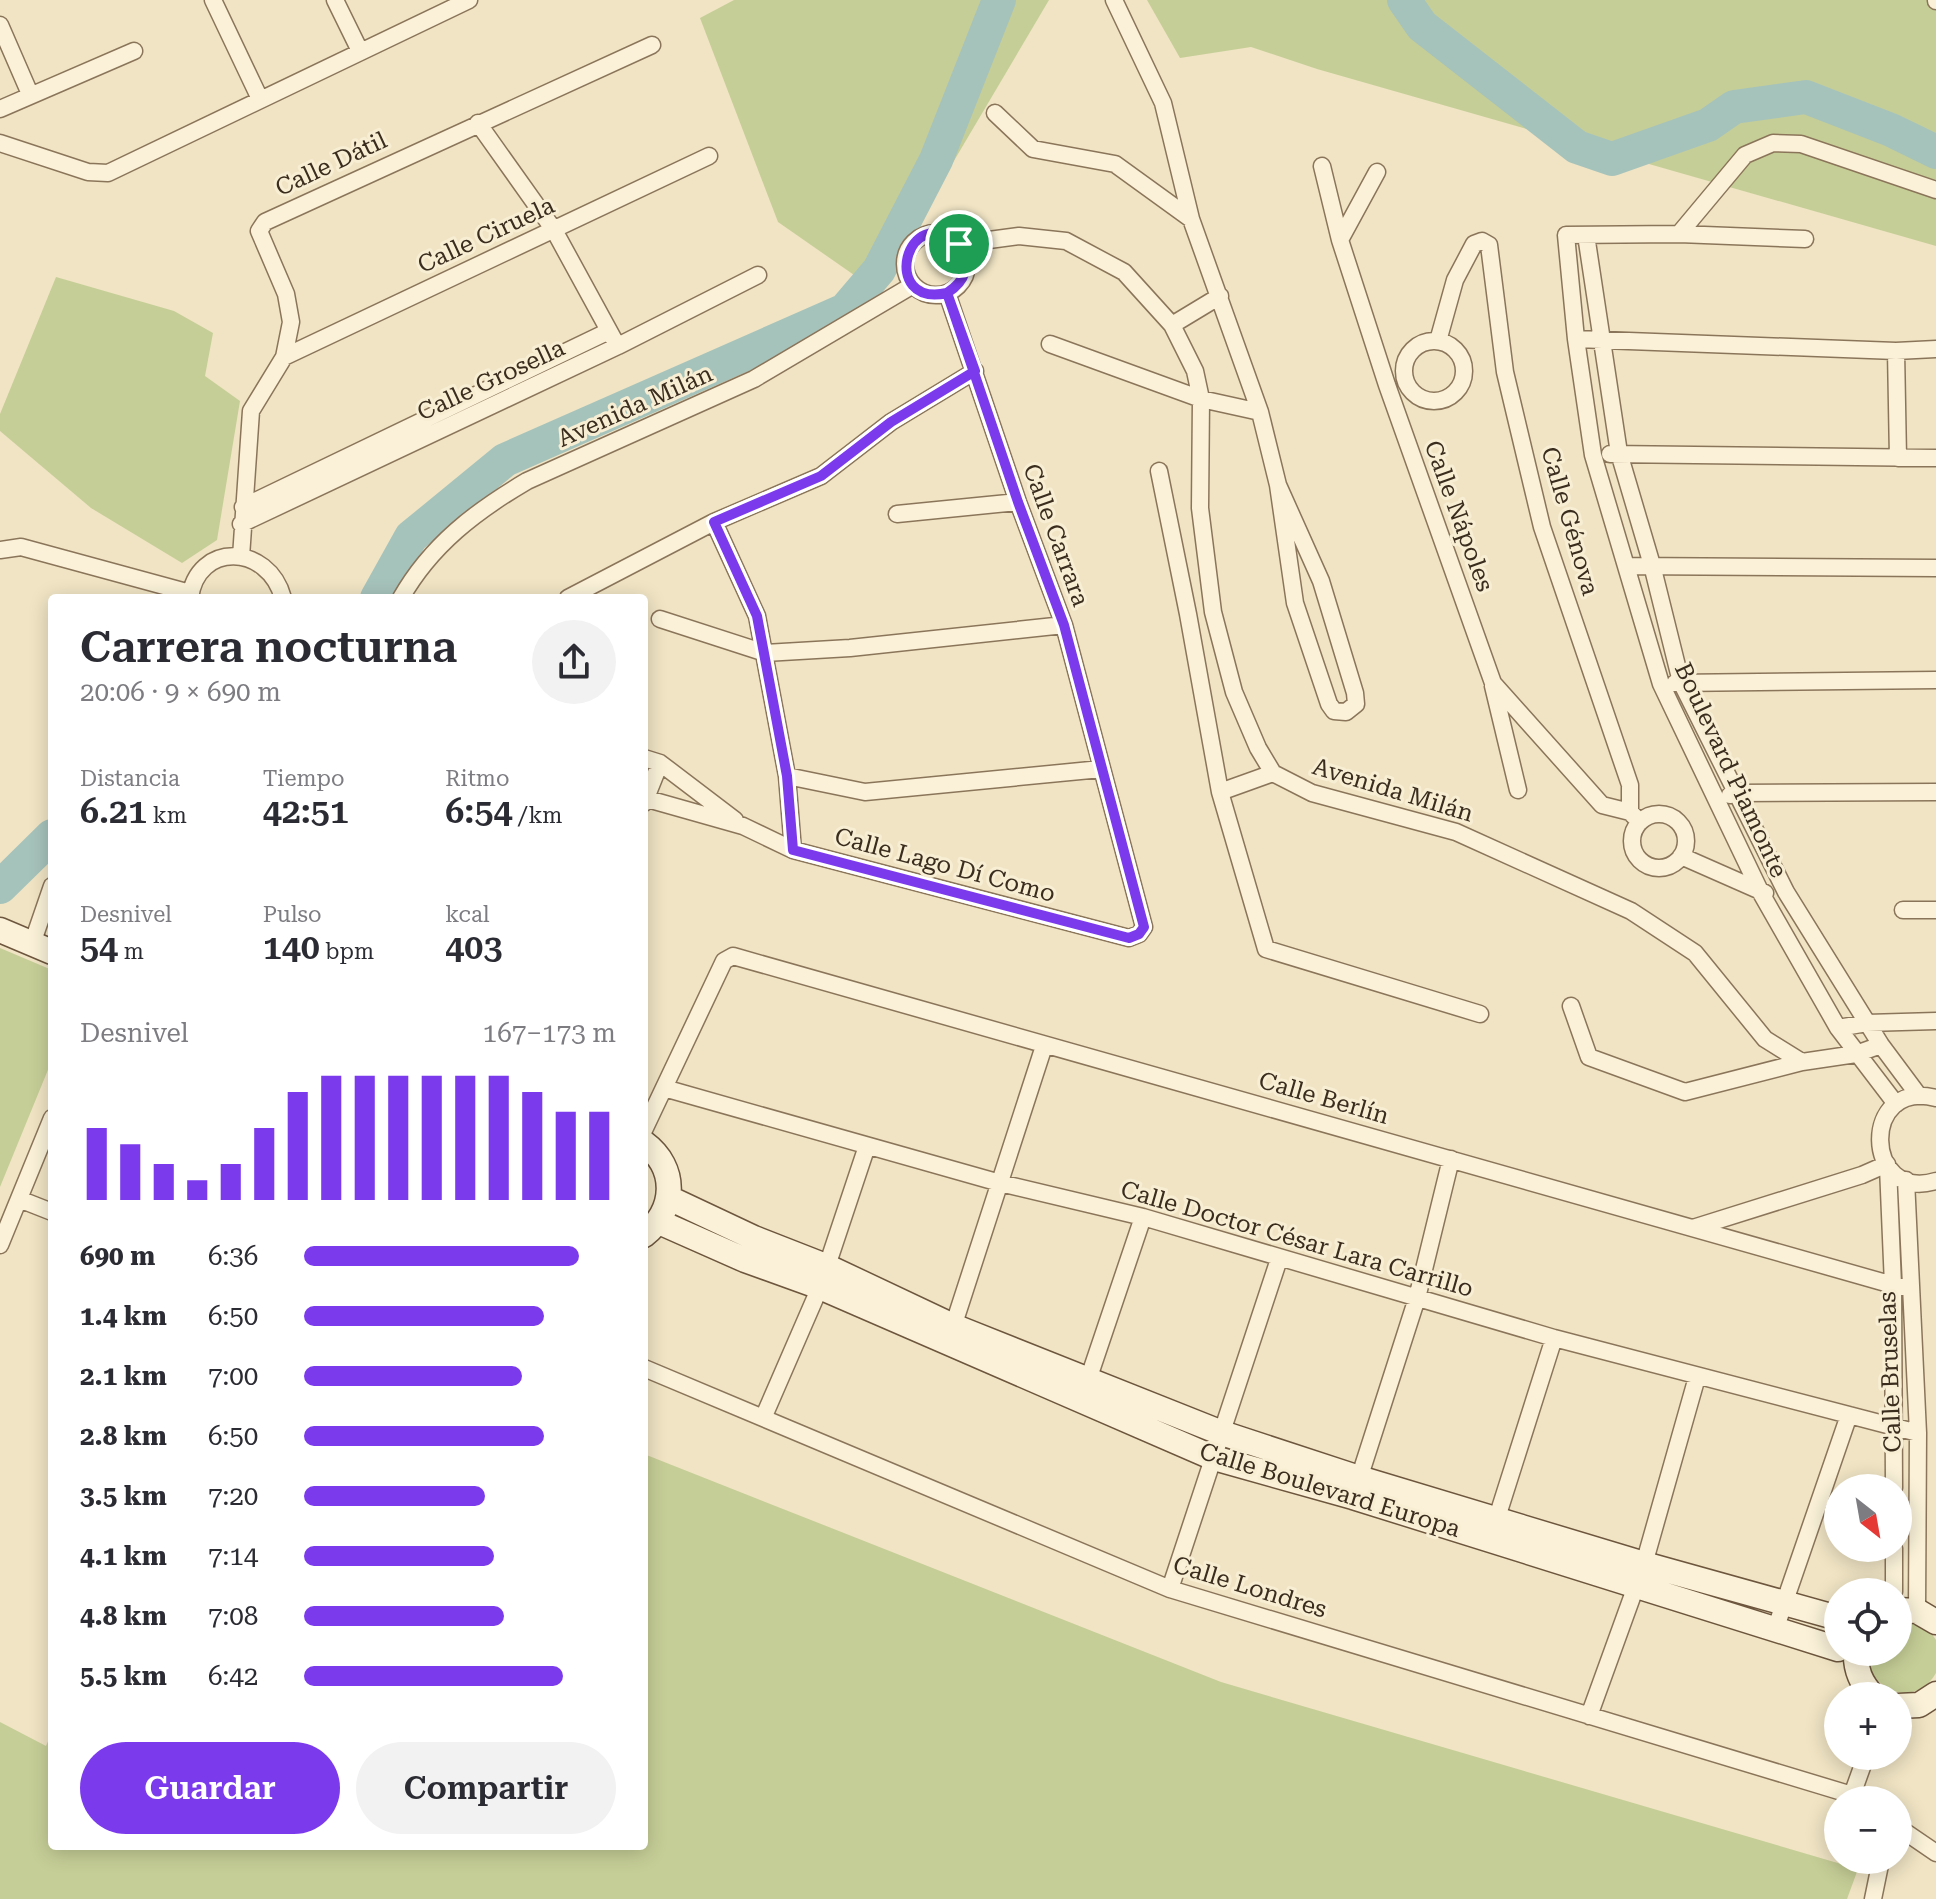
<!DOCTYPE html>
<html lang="es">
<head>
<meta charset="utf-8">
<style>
  :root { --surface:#fff; --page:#f2f2f3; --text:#2b2b33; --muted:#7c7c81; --accent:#7c3aed }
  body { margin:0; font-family:"Roboto Serif",serif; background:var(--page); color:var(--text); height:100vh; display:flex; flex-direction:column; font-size:30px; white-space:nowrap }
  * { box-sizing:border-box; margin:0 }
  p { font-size:26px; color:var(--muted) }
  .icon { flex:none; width:44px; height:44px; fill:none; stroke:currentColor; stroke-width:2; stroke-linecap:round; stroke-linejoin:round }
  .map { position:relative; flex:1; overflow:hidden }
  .details { position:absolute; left:48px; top:594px; width:600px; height:1256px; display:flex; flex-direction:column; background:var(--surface); border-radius:8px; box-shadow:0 4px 20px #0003 }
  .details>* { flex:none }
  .needle { width:52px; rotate:149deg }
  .controls { position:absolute; left:1824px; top:1474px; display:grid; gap:16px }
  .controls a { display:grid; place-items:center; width:88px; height:88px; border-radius:50%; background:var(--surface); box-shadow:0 4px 20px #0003; font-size:40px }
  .pin { position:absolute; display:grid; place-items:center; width:68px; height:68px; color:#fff; margin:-34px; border:4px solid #fff; border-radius:50%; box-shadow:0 2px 8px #0007 }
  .round { display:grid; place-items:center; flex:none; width:84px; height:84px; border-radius:42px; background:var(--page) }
  .headline { display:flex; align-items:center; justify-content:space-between; height:136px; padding:0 32px }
  h1 { font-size:44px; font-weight:600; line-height:60px }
  .figures { display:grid; grid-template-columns:repeat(3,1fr); gap:12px; height:136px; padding:8px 32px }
  .figures div { display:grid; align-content:center }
  .figures b { font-size:34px; font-weight:600 }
  .figures small { font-size:22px; font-weight:400 }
  .figures p { font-size:22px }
  .chart { height:224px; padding:16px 32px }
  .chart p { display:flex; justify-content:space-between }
  .chart svg { width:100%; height:144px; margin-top:8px; stroke:var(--accent); stroke-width:6 }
  .primary-button { display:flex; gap:16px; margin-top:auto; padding:16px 32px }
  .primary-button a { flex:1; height:92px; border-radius:48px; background:var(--accent); color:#fff; font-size:32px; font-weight:600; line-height:92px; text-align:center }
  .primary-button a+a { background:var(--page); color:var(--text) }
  ul { padding:0 32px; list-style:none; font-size:26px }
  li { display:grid; grid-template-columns:128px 96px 1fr; align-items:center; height:60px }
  li i { height:20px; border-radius:10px; background:var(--accent) }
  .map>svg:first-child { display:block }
</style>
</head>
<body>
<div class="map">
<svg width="1936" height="1899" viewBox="0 0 1936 1899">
  <rect width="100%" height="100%" fill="#f0e4c4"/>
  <path fill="#c6ce97" d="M 734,0 L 1049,0 L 877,291 L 778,222 L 700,18 Z
    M 1147,0 L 1936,0 L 1936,246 L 1317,69 L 1251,47 L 1180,58 Z
    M 56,277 L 174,311 L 213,333 L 205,376 L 240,401 L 217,540 L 182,563 L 91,508 L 0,431 L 0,414 Z
    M 0,948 L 52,970 L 52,1060 L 0,1187 Z
    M 644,1454 L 1221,1682 L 1858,1869 L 1847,1899 L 0,1899 L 0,1722 L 46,1746 L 52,1732 L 52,1846 L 644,1846 Z
    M 1898,1622 C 1915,1622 1927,1625 1936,1640 L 1936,1673 C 1916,1709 1867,1692 1868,1652 L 1898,1652 Z"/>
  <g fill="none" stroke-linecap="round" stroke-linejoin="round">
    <path stroke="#a6c3bb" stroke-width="34" d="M 1404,0 L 1422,26 L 1577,147 L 1612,159 L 1708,125 L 1734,107 L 1806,97 L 1891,130 L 1936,152
      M 377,598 L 411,537 L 505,460 L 845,310 L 879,270 L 936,160 L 999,0
      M 0,887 L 52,836"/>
    <g stroke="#8b755a" stroke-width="19">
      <path id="street" d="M 213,0 L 260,99
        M 335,0 L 360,51
        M 1114,0 L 1163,103 L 1191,219 L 1260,412 L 1278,485 L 1321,581 L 1355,693 L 1356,704 L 1346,712 L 1334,711 L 1329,704 L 1295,603 L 1278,485
        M 1936,0 L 1936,1
        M 0,25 L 30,94
        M 0,109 L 134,51
        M 995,113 L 1033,149 L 1115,164 L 1191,219
        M 478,123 L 554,230 L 613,338
        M 0,143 L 88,172 L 108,173 L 469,0
        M 1322,166 L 1340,240 L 1387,385 L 1493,683 L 1602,805 L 1630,812 L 1640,822
        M905 264a31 31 0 1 1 62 0a31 31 0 1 1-62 0Z
        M 1679,234 L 1745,155 L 1773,143 L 1801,144 L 1936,190
        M 1586,235 L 1619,453 L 1652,565 L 1681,682 L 1786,892 L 1881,1045 L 1919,1096
        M 1805,239 L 1679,234 L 1566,235 L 1576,339 L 1593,455 L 1661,684 L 1761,893 L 1838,1028 L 1896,1104
        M 1340,240 L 1377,172
        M 959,244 L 1019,236 L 1066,241 L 1124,272 L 1172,325 L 1195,371 L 1201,399 L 1200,508 L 1213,612 L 1234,692 L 1258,748 L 1273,773 L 1312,793 L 1456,832 L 1631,911 L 1695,953 L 1765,1039 L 1802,1062
        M 1172,325 L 1220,296
        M 1576,339 L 1896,351 L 1936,349
        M 1438,341 L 1455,280 L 1474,244 L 1482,241 L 1489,245 L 1505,372 L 1542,527 L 1630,785 L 1630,812
        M1404 371a30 30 0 1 1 60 0a30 30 0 1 1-60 0Z
        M 1050,344 L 1201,399 L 1260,412
        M 1896,351 L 1898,458
        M 284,357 L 709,156
        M 1610,454 L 1936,458
        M 1159,471 L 1188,614 L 1220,792 L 1266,949 L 1480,1014
        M 243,507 L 609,331
        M 897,514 L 1018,502
        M 714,522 L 757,616 L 787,776 L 793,850
        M 241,524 L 618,346 L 758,275
        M 0,550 L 21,547 L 190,593
        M 241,557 L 251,411 L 284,357 L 291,322 L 286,294 L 259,231 L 265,222 L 652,45
        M 1626,566 L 1936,568
        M 190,598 C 197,542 268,543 283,598
        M 401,598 C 431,545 476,511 527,481 L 754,379 L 913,285
        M 568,598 L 714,522 L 821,476 L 891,422 L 975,371
        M 660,619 L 765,653 L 850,648 L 1064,625
        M 1675,683 L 1936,680
        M 1493,686 L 1518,790
        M 644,758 L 660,763 L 735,820
        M 787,776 L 865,792 L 1101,769
        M 1220,792 L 1273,773
        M 1730,795 L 1737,793 L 1936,792
        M 644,798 L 743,826 L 793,850 L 1129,938 L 1139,934 L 1144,927 L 1064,625 L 1018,502 L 947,293
        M 644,803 L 660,763
        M1632 841a27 27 0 1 1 54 0a27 27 0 1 1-54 0Z
        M 1681,856 L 1765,893
        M 1903,910 L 1936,910
        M 32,944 L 52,886
        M 1571,1006 L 1589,1057 L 1685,1092 L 1802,1062 L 1856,1054 L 1881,1045
        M 1838,1028 L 1867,1023 L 1936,1021
        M 664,1088 L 1000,1183 L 1143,1217 L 1554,1338 L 1918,1433
        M 1936,1098 C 1860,1078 1863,1203 1936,1181
        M 644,1130 L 724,961 L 733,956 L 1893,1285 L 1911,1288
        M 1888,1167 L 1893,1285 L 1894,1488
        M 1906,1180 L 1918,1433 L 1917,1611
        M 19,1199 L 52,1212
        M 1693,1228 L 1862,1175 L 1887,1164
        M 0,1245 L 52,1118
        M 951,1333 L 1044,1046
        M 644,1368 L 1170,1589 L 1852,1795 L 1860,1800
        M 1086,1386 L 1143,1217
        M 764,1416 L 820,1287 L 867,1146
        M 1356,1488 L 1417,1298 L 1451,1159
        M 1494,1527 L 1554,1338
        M 1170,1589 L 1279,1259
        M 1894,1592 L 1894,1548
        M 1775,1630 L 1849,1415
        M 1589,1716 L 1644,1564 L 1697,1377
        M 1852,1795 L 1866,1756
        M 1898,1827 L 1936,1853
        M 1873,1899 L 1881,1860"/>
    </g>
    <g stroke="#6d563d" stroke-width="27">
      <path id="secondary" d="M 0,930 L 52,952
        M 644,1143 C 678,1168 676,1210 644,1235
        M 669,1198 L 754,1238 L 828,1267 L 953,1326 L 1222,1433 L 1359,1478 L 1644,1564 L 1838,1618
        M 659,1222 L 745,1260 L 820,1287 L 1214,1458 L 1353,1497 L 1838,1649
        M 1898,1610 L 1917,1611 L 1936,1622
        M 1856,1652 C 1855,1670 1861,1683 1873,1696
        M 1898,1706 L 1919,1705 L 1936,1694"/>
    </g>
    <use href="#street" stroke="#faf1d8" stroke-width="16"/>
    <use href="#secondary" stroke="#faf1d8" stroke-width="24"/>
  </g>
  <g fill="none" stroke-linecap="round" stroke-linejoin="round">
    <g stroke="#fff" stroke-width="16">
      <path id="route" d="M 959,244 C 972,263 966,281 947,293 L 1018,502 L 1064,625 L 1144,927 L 1139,934 L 1129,938 L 793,850 L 787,776 L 757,616 L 714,522 L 821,476 L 891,422 L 975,371 L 947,293 C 879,308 906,199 959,244"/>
    </g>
    <use href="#route" stroke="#7c3aed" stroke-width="10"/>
  </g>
  <g text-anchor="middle" stroke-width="6" stroke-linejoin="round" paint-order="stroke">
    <g font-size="24" fill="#3b2d1e" stroke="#f7eed4">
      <text transform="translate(331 164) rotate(-25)" y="8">Calle Dátil</text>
      <text transform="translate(486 235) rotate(-25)" y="8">Calle Ciruela</text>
      <text transform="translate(491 380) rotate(-25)" y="8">Calle Grosella</text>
      <text transform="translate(635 406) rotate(-24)" y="8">Avenida Milán</text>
      <text transform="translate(1459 516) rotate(70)" y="8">Calle Nápoles</text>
      <text transform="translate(1570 521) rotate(74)" y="8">Calle Génova</text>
      <text transform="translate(1056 535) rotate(70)" y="8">Calle Carrara</text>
      <text transform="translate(1731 770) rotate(65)" y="8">Boulevard Piamonte</text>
      <text transform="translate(1393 790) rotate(17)" y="8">Avenida Milán</text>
      <text transform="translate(945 865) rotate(15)" y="8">Calle Lago Dí Como</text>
      <text transform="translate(1324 1098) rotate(16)" y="8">Calle Berlín</text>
      <text transform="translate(1297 1239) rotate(16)" y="8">Calle Doctor César Lara Carrillo</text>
      <text transform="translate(1890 1372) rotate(-92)" y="8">Calle Bruselas</text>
      <text transform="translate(1330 1490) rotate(17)" y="8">Calle Boulevard Europa</text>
      <text transform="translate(1250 1587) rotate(17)" y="8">Calle Londres</text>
    </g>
  </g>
</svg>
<div class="controls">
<a><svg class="needle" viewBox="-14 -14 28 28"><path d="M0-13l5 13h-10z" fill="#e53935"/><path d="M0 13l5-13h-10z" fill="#7c7c81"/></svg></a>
<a><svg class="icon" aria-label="locate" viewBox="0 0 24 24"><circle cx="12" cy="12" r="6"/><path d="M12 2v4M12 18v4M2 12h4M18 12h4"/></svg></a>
<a>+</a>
<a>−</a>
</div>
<div class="pin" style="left:959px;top:244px;background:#1e9e55"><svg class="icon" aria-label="arrive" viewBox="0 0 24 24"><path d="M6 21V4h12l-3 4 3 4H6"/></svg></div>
<section class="details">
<div class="headline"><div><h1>Carrera nocturna</h1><p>20:06 · 9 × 690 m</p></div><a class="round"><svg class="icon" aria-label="share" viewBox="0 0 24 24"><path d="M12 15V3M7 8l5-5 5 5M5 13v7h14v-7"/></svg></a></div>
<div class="figures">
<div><p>Distancia</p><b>6.21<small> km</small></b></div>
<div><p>Tiempo</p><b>42:51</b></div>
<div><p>Ritmo</p><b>6:54<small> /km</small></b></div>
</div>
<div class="figures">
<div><p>Desnivel</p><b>54<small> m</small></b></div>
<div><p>Pulso</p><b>140<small> bpm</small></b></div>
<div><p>kcal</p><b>403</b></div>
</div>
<div class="chart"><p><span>Desnivel</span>167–173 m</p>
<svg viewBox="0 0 160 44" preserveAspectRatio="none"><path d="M5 44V22M15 44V27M25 44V33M35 44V38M45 44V33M55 44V22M65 44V11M75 44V6M85 44V6M95 44V6M105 44V6M115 44V6M125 44V6M135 44V11M145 44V17M155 44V17"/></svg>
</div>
<ul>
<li><b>690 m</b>6:36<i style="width:88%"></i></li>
<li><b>1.4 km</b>6:50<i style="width:77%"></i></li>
<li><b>2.1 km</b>7:00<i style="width:70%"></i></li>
<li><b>2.8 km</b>6:50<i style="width:77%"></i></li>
<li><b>3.5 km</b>7:20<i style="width:58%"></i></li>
<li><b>4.1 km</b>7:14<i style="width:61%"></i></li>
<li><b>4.8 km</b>7:08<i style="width:64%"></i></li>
<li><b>5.5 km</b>6:42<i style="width:83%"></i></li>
</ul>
<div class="primary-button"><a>Guardar</a><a>Compartir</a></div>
</section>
</div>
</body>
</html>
